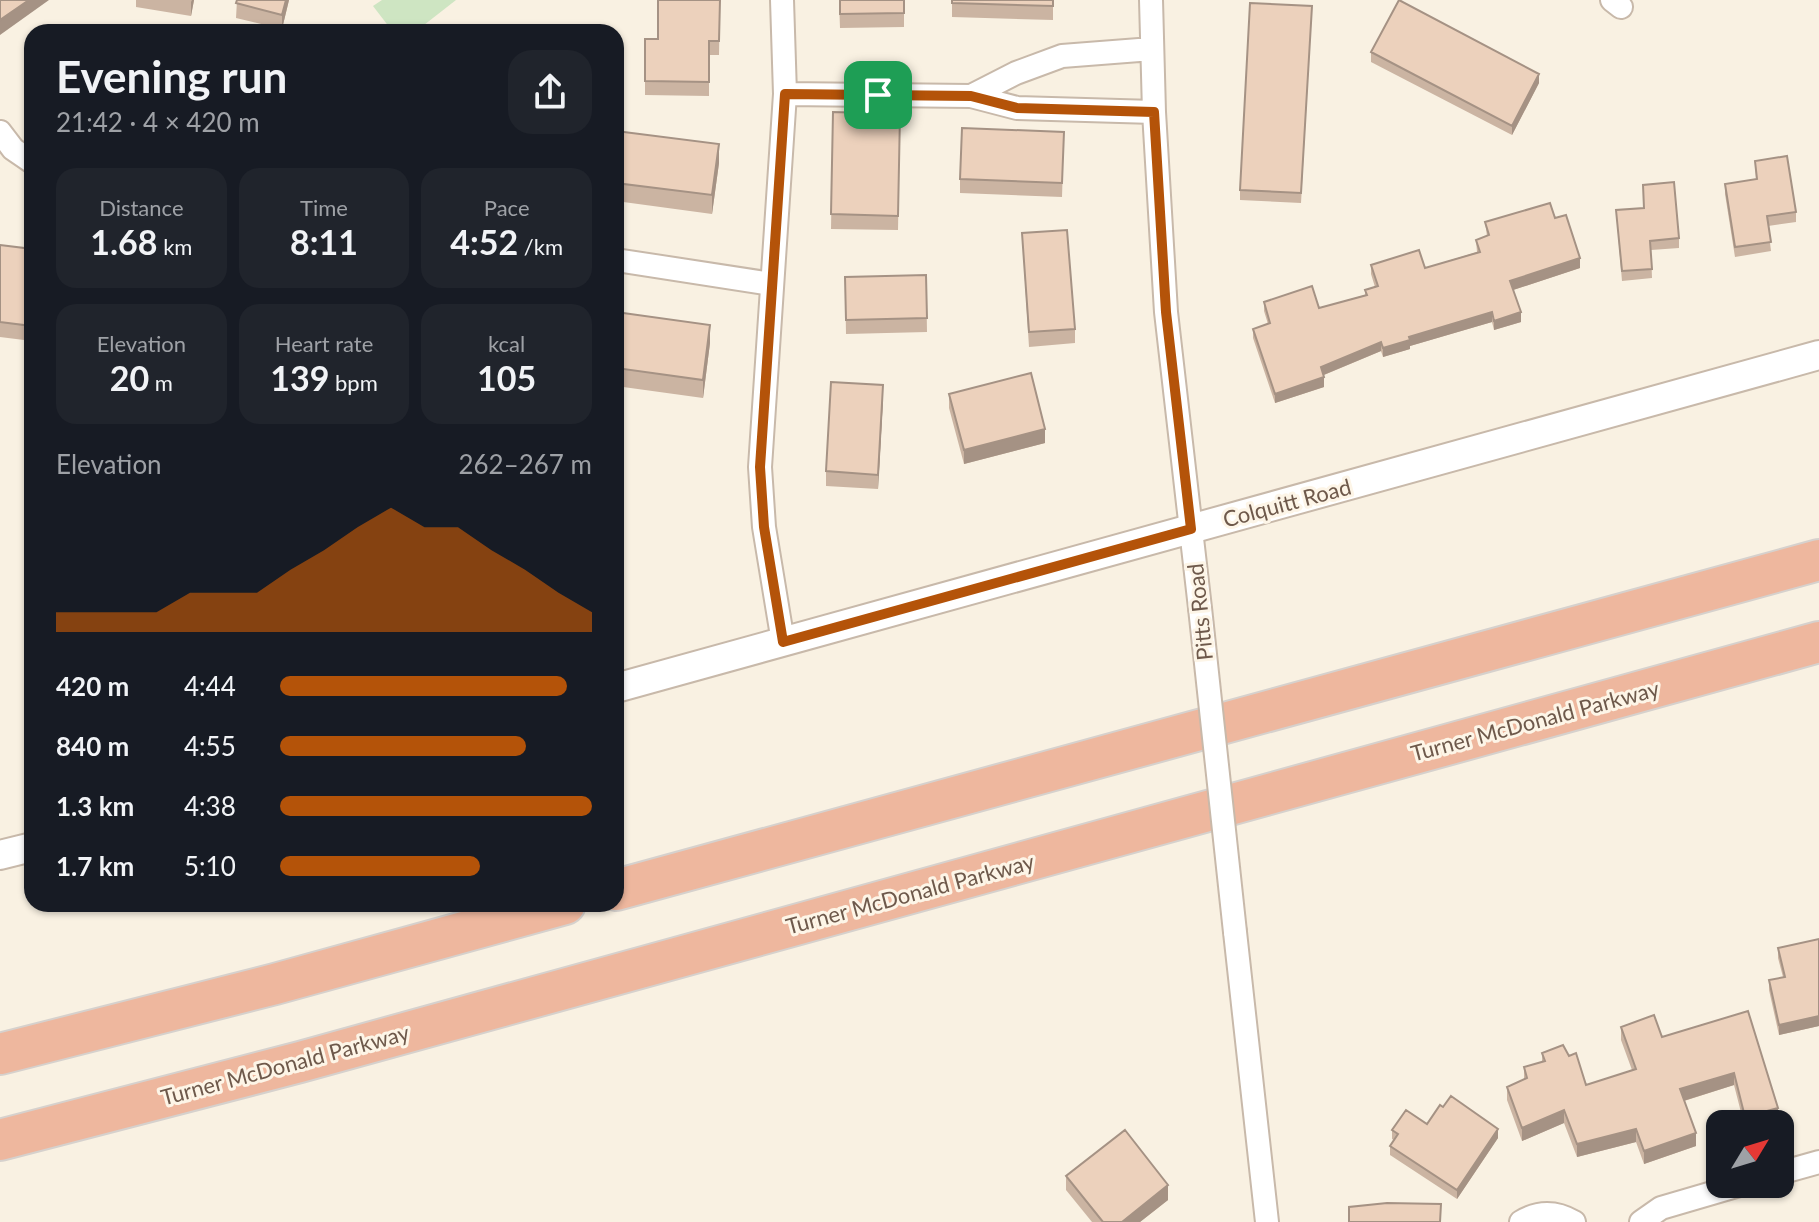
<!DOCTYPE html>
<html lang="en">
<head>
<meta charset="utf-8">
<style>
  :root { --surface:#171b24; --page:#20242c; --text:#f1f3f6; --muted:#9ea1a6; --accent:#b45309 }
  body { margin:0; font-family:Lato,sans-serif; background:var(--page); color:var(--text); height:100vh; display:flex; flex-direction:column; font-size:30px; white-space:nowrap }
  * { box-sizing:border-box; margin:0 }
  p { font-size:26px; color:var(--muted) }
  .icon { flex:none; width:44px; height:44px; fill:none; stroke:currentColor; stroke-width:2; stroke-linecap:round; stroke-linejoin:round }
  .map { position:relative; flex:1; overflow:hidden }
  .sheet { position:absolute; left:24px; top:24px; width:600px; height:888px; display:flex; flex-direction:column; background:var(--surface); border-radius:24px; box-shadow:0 2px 6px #0004 }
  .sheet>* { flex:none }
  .needle { width:52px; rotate:52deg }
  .fabs { position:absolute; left:1706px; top:1110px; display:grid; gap:16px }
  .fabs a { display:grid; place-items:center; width:88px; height:88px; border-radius:16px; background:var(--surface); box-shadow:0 2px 6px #0004; font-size:40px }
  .pin { position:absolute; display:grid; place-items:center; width:68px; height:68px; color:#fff; margin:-34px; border-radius:16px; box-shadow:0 4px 12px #0006 }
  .round { display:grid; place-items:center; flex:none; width:84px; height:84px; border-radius:24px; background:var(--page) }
  .overview { display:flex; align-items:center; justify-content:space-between; height:136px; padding:0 32px }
  h1 { font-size:44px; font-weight:700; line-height:60px }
  .stats { display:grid; grid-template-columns:repeat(3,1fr); gap:12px; height:136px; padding:8px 32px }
  .stats div { display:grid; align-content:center; border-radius:20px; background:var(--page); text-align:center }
  .stats b { font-size:34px; font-weight:700 }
  .stats small { font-size:22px; font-weight:400 }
  .stats p { font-size:22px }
  .chart { height:224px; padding:16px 32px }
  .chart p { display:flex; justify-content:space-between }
  .chart svg { width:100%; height:144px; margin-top:8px; fill:var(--accent); opacity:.7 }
  ul { padding:0 32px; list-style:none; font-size:26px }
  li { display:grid; grid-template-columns:128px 96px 1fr; align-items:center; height:60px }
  li i { height:20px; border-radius:10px; background:var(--accent) }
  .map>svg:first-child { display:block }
</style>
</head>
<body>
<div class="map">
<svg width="1819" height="1222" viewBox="0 0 1819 1222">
  <rect width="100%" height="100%" fill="#f9f1e2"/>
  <path fill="#cee5c2" d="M 382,0 L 456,0 L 415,32 L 393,32 L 373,6 Z"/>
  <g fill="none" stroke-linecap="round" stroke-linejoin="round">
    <g stroke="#c8b9aa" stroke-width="26">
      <path id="minor" d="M 782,0 L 785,94 L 760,467 L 764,527 L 783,642
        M 1151,0 L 1154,112 L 1166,312 L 1200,608
        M 1612,0 L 1621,7
        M 785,94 L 971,96 L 1017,108 L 1154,112
        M 971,96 L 1016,73 L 1062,56 L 1152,49
        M 0,132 L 13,149 L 32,162
        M 616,260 L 772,284
        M 1235,932 L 1267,1222
        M 1780,1173 L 1819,1162
        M 1521,1222 C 1539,1211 1555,1211 1574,1222
        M 1641,1222 L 1661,1208 L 1743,1184"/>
    </g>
    <g stroke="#c8b9aa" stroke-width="32">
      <path id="tertiary" d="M 616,688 L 1819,355
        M 0,855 L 32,847"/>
    </g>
    <g stroke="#d6d1cd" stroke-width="44">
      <path id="motorway" d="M 616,890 L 1819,560
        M 0,1054 L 275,984 L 565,904
        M 0,1140 L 300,1062 L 1819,642"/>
    </g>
    <use href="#minor" stroke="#fff" stroke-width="22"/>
    <use href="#tertiary" stroke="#fff" stroke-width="28"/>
    <use href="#motorway" stroke="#eeb79e" stroke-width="40"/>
    <g stroke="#c8b9aa" stroke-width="26" stroke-linecap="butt">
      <path id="minor-bridge" d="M 1200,608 L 1235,932"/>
    </g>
    <use href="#minor-bridge" stroke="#fff" stroke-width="22"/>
  </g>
  <path fill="#cbb4a2" d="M 136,0 L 194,0 L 191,16 L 136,7 Z
    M 237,0 L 289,0 L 282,29 L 236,18 Z
    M 720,0 L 719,55 L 709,55 L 709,96 L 645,95 L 645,39 L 658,39 Z
    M 839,0 L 904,0 L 904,27 L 840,28 Z
    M 952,0 L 1053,0 L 1053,20 L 952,17 Z
    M 1312,6 L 1301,203 L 1240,200 L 1240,190 Z
    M 1371,52 L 1539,83 L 1512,135 L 1371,62 Z
    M 833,112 L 900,114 L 898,230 L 831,229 Z
    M 616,131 L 719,163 L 712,214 L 616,201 Z
    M 1064,132 L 1062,197 L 960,193 L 960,179 Z
    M 1755,161 L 1796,212 L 1796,222 L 1768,226 L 1771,251 L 1735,257 L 1725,194 L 1725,184 L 1756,180 Z
    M 1643,185 L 1679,238 L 1679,248 L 1651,250 L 1652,278 L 1622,281 L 1616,210 L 1644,208 Z
    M 1555,218 L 1580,268 L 1513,290 L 1521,322 L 1494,330 L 1492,322 L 1410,346 L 1410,349 L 1383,357 L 1381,351 L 1324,375 L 1324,387 L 1275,403 L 1253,338 L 1253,329 L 1268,324 L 1264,311 L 1264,302 L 1319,308 L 1365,295 L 1365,290 L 1375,287 L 1371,274 L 1371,265 L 1425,268 L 1477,252 L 1476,240 L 1487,236 L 1485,222 Z
    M 1022,233 L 1075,329 L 1075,343 L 1029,347 Z
    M 0,245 L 32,249 L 32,341 L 0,337 Z
    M 926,275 L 927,332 L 846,334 L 845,277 Z
    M 616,312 L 710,343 L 703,398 L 616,386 Z
    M 949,394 L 1045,443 L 964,464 L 949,408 Z
    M 883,399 L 878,489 L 826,486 L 826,471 Z
    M 1819,939 L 1819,1027 L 1819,1026 L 1779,1035 L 1769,990 L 1769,980 L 1783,977 L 1778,958 L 1778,948 Z
    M 1748,1011 L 1778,1121 L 1765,1124 L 1744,1124 L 1734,1085 L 1684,1101 L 1696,1146 L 1644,1164 L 1636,1142 L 1577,1157 L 1564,1123 L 1522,1141 L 1507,1100 L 1507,1087 L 1524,1079 L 1524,1067 L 1542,1062 L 1542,1053 L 1586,1085 L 1632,1070 L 1621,1040 L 1621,1027 L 1662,1037 Z
    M 1427,1124 L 1498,1138 L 1457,1199 L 1390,1155 L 1390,1146 L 1394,1140 L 1392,1139 L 1392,1130 Z
    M 1066,1176 L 1168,1200 L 1140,1222 L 1092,1222 L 1066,1190 Z"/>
  <path fill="#a59284" d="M 29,0 L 49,0 L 0,35 L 0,20 Z
    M 192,0 L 194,0 L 191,16 L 191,2 Z
    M 286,0 L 289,0 L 282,29 L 282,15 Z
    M 1539,74 L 1539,83 L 1512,135 L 1512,126 Z
    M 719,144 L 719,163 L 712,214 L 712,195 Z
    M 1580,258 L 1580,268 L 1510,291 L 1510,281 Z
    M 1492,312 L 1492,322 L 1410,346 L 1410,349 L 1383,357 L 1383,348 L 1409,337 Z
    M 1521,312 L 1521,322 L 1494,330 L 1494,321 Z
    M 710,325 L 710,343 L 703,398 L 703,380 Z
    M 1381,342 L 1381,351 L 1321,376 L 1321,367 Z
    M 1324,377 L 1324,387 L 1275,403 L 1275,394 Z
    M 883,385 L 883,399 L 878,489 L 878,475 Z
    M 1045,429 L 1045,443 L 964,464 L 964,450 Z
    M 1819,1016 L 1819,1026 L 1779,1035 L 1779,1025 Z
    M 1734,1073 L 1734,1085 L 1680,1102 L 1680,1089 Z
    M 1778,1108 L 1778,1121 L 1765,1124 L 1745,1124 L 1745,1117 Z
    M 1564,1110 L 1564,1123 L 1522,1141 L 1522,1128 Z
    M 1498,1129 L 1498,1138 L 1457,1199 L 1457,1190 Z
    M 1636,1129 L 1636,1142 L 1577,1157 L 1577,1144 Z
    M 1696,1133 L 1696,1146 L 1644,1164 L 1644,1151 Z
    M 1168,1185 L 1168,1200 L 1140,1222 L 1122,1222 Z"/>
  <path fill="#ecd1bc" stroke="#a59284" stroke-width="2" d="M 0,0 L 29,0 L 0,20 Z
    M 237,0 L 286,0 L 282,15 L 236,3 Z
    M 658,0 L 720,0 L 719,41 L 709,41 L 709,82 L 645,81 L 645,39 L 658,39 Z
    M 840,0 L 904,0 L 904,13 L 840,14 Z
    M 952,0 L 1053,0 L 1053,6 L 952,3 Z
    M 1399,0 L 1539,74 L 1512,126 L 1371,52 Z
    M 1250,3 L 1312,6 L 1301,193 L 1240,190 Z
    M 833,112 L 900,114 L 898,216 L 831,214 Z
    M 962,128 L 1064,132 L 1062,183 L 960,179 Z
    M 616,131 L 719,144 L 712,195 L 616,183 Z
    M 1787,156 L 1796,212 L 1767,216 L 1771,242 L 1735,247 L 1725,184 L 1757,179 L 1755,161 Z
    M 1674,182 L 1679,238 L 1650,241 L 1652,269 L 1622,271 L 1616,210 L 1644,208 L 1643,185 Z
    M 1550,203 L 1555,218 L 1566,215 L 1580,258 L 1510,281 L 1521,312 L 1494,321 L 1492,312 L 1409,337 L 1410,340 L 1383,348 L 1381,342 L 1321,367 L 1324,377 L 1275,394 L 1253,329 L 1270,323 L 1264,302 L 1312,286 L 1319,308 L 1367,295 L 1365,290 L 1378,286 L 1371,265 L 1419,250 L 1425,268 L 1480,252 L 1476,240 L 1489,235 L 1485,222 Z
    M 1067,230 L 1075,329 L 1029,332 L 1022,233 Z
    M 0,245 L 32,249 L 32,326 L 0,322 Z
    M 926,275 L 927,318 L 846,320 L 845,277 Z
    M 616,312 L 710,325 L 703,380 L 616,368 Z
    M 1031,373 L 1045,429 L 964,450 L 949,394 Z
    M 831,382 L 883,385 L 878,475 L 826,471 Z
    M 1819,939 L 1819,1018 L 1819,1016 L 1779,1025 L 1769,980 L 1785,977 L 1778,948 Z
    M 1748,1011 L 1778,1108 L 1745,1117 L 1734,1073 L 1680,1089 L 1696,1133 L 1644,1151 L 1636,1129 L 1577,1144 L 1564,1110 L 1522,1128 L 1507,1087 L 1527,1078 L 1524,1067 L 1545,1061 L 1542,1053 L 1563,1045 L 1569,1056 L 1576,1053 L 1586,1085 L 1636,1069 L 1621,1027 L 1654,1015 L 1662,1037 Z
    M 1451,1096 L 1498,1129 L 1457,1190 L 1390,1146 L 1398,1134 L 1392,1130 L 1406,1110 L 1427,1124 L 1440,1105 L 1443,1107 Z
    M 1125,1130 L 1168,1185 L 1122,1222 L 1103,1222 L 1066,1176 Z
    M 1387,1203 L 1441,1204 L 1440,1222 L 1349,1222 L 1349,1207 Z"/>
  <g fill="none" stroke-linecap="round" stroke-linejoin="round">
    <g stroke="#fff" stroke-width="16">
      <path id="route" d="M 785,94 L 971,96 L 1017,108 L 1154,112 L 1166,312 L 1191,529 L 783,642 L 764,527 L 760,467 Z"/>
    </g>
    <use href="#route" stroke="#b45309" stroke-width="10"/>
  </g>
  <g text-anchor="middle" stroke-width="6" stroke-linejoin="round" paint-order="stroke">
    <g font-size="22" fill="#6e594b" stroke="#fdf5e7">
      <text transform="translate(1287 503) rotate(-15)" y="8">Colquitt Road</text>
      <text transform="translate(1200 612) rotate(-96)" y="8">Pitts Road</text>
      <text transform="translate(1535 721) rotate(-15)" y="8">Turner McDonald Parkway</text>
      <text transform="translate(910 894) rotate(-15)" y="8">Turner McDonald Parkway</text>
      <text transform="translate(285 1065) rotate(-15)" y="8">Turner McDonald Parkway</text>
    </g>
  </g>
</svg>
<div class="fabs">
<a><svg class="needle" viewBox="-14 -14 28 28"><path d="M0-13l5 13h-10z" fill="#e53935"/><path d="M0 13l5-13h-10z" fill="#9ea1a6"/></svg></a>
</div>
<div class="pin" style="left:878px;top:95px;background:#1e9e55"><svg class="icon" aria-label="arrive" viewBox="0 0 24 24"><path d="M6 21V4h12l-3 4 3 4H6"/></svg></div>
<section class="sheet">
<div class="overview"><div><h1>Evening run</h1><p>21:42 · 4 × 420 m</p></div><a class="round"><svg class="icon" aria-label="share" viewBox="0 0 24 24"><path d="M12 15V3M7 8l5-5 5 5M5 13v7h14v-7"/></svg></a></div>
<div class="stats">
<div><p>Distance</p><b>1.68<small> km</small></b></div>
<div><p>Time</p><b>8:11</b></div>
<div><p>Pace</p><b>4:52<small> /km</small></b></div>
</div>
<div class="stats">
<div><p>Elevation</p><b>20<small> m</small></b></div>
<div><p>Heart rate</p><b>139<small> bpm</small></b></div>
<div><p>kcal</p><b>105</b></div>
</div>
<div class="chart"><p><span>Elevation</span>262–267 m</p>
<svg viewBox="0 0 160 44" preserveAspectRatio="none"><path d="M0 44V38L10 38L20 38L30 38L40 32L50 32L60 32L70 25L80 19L90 12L100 6L110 12L120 12L130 19L140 25L150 32L160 38V44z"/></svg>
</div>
<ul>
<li><b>420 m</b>4:44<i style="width:92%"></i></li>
<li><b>840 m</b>4:55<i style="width:79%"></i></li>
<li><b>1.3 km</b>4:38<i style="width:100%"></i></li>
<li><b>1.7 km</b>5:10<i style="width:64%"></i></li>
</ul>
</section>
</div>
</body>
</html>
